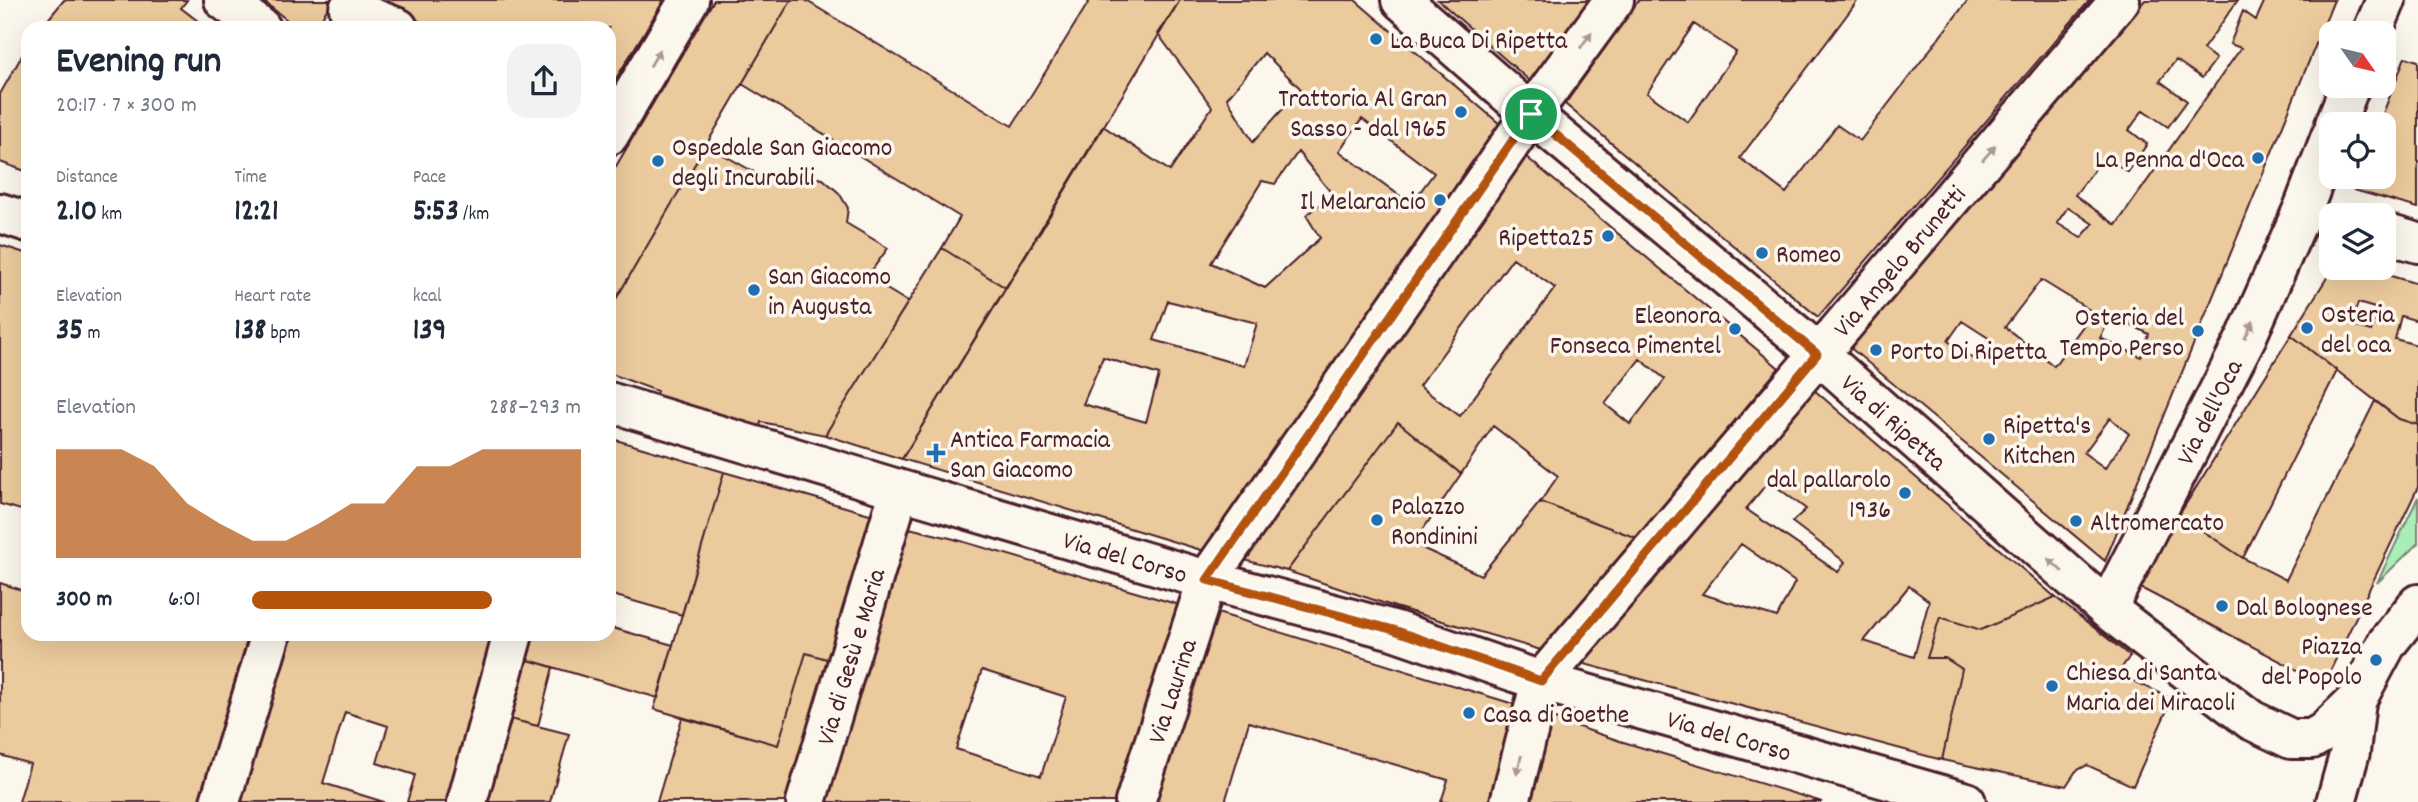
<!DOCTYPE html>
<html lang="en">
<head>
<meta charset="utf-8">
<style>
  :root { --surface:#fff; --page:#f2f2f3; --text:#1f2937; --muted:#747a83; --accent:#b45309 }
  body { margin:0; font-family:Dekko,sans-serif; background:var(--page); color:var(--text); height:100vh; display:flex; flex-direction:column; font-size:26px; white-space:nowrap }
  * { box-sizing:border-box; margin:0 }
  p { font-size:23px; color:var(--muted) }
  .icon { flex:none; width:38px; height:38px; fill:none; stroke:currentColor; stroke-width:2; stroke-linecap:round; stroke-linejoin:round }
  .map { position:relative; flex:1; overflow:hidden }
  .side { position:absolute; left:21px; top:21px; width:595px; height:620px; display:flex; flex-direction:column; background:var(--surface); border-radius:21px; box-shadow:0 7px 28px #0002 }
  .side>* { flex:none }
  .needle { width:46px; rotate:124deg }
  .controls { position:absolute; left:2319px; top:21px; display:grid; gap:14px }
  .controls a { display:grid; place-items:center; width:77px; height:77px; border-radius:14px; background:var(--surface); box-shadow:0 7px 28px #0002; font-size:35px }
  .pin { position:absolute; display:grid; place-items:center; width:60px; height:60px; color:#fff; margin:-30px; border:4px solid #fff; border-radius:50%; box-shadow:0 2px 7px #0007 }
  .round { display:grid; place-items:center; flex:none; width:74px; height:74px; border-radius:21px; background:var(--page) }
  .head { display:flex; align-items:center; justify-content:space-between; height:119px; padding:0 35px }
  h1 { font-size:38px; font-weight:700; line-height:52px }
  .metrics { display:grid; grid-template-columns:repeat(3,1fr); gap:10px; height:119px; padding:7px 35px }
  .metrics div { display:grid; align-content:center }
  .metrics b { font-size:30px; font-weight:700 }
  .metrics small { font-size:19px; font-weight:400 }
  .metrics p { font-size:19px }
  .chart { height:196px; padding:14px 35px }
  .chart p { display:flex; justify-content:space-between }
  .chart svg { width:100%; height:126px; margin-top:7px; fill:var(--accent); opacity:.7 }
  ul { padding:0 35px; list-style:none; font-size:23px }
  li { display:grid; grid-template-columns:112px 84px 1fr; align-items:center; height:52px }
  li i { height:18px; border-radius:9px; background:var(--accent) }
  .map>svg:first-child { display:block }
</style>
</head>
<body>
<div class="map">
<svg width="2418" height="802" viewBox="0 0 2418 802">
  <rect width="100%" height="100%" fill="#fbf7ec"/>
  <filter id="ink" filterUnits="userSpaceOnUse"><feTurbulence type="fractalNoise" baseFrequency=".0143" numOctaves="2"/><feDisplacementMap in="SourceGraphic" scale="14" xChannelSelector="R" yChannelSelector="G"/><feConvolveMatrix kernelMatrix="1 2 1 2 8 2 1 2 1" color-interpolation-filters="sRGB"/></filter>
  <g filter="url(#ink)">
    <path fill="#a9eeb9" stroke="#7a8672" stroke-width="2" d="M 2418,497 L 2418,543 L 2377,583 Z"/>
    <path fill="#ebcb9d" stroke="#4a1f2b" stroke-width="2" fill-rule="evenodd" d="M 64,0 L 187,0 L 181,8 L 207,28 L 41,28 Z
      M 262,0 L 333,0 L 315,28 L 297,28 Z
      M 387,0 L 664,0 L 609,90 L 609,28 L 437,28 L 383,7 Z
      M 714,0 L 791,0 L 609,311 L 609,178 Z
      M 791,0 L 805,0 L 1012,126 L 1090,0 L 1180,0 L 1006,288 L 942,248 L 960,217 L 742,84 Z
      M 1180,0 L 1355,0 L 1501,125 L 1211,553 L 902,459 L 1103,126 L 1170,171 L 1212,107 L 1158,34 ZM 1264,53 L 1301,89 L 1253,142 L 1227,98 ZM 1362,119 L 1434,173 L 1411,204 L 1339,151 ZM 1298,152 L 1333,195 L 1306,215 L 1320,238 L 1265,288 L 1211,263 L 1262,181 L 1275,184 ZM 1168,301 L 1257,323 L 1244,366 L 1154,340 ZM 1103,357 L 1159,375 L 1146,422 L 1083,404 Z
      M 1438,0 L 1590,0 L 1531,82 Z
      M 1639,0 L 1858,0 L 1740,158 L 1786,193 L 1837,125 L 1860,141 L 1968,0 L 2090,0 L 1818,317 L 1565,104 ZM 1694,24 L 1736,52 L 1688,122 L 1647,93 Z
      M 2145,0 L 2238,0 L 2203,49 L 2216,59 L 2202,78 L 2176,60 L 2160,81 L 2187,101 L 2168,127 L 2143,110 L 2129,130 L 2147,144 L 2128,172 L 2105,156 L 2075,195 L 2116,225 L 2241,48 L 2230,44 L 2243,11 L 2256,20 L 2265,0 L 2334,0 L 2105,561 L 1848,346 ZM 2068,207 L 2093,224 L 2081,238 L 2057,223 ZM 2041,280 L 2093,312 L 2054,366 L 2005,327 ZM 2112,315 L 2149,334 L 2141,357 L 2100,338 ZM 1962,321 L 1990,339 L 1973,359 L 1948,341 ZM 2110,418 L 2129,434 L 2105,468 L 2084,453 Z
      M 28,45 L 28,172 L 0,162 L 0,94 Z
      M 2405,57 L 2418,61 L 2418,208 L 2354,190 L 2359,177 L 2384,177 L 2384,124 L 2379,124 Z
      M 706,145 L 777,185 L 798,174 L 823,179 L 839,193 L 848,208 L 846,223 L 888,248 L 867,277 L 908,302 L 825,435 L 761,422 L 759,430 L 655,398 L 657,391 L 609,373 L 609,311 Z
      M 1524,155 L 1779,368 L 1637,538 L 1540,502 L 1558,476 L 1493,426 L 1461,474 L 1398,422 L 1287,571 L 1240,559 ZM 1513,258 L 1555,288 L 1460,416 L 1419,386 ZM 1640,359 L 1665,379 L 1630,424 L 1605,404 Z
      M 0,245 L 28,254 L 28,512 L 0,504 Z
      M 942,248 L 1006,288 L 902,459 L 825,435 Z
      M 2333,268 L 2364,268 L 2418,284 L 2418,321 L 2401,316 L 2395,339 L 2417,345 L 2418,342 L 2418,425 L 2399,419 L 2291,335 ZM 2358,303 L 2378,309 L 2371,331 L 2351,325 Z
      M 2291,335 L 2337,371 L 2243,558 L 2179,515 Z
      M 1806,383 L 2055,597 L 1981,630 L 1940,617 L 1927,658 L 1945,658 L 1962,669 L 1942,760 L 1577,662 ZM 1769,481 L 1806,509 L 1792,522 L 1845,562 L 1838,572 L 1746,509 ZM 1741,544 L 1795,582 L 1777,617 L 1702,594 ZM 1909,586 L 1929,601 L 1914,657 L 1864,641 Z
      M 2375,401 L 2399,419 L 2418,425 L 2418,487 L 2324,684 L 2135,585 L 2179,515 L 2243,558 L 2286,580 Z
      M 1398,422 L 1461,474 L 1413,544 L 1481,575 L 1540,502 L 1637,538 L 1541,650 L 1395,607 L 1287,571 Z
      M 609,438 L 724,472 L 682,615 L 609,594 Z
      M 724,472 L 873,515 L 830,660 L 806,653 L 778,745 L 654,709 Z
      M 905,527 L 954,539 L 1183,606 L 1121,802 L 824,802 ZM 982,670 L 1066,697 L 1041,776 L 956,749 Z
      M 0,583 L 28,592 L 28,634 L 249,634 L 199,802 L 19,802 L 30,764 L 0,755 Z
      M 2055,597 L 2130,656 L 2118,673 L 2172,699 L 2133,786 L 2087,765 L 2076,771 L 2066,786 L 1942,760 L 1962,669 L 1945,658 L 1927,658 L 1940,617 L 1981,630 Z
      M 1211,611 L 1520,706 L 1495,802 L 1441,802 L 1448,780 L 1249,722 L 1225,802 L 1152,802 Z
      M 609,627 L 673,645 L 658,698 L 518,657 L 525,634 L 609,634 Z
      M 284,634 L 493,634 L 447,802 L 407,802 L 415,775 L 377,763 L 388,726 L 345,712 L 323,783 L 384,802 L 235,802 Z
      M 806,653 L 830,660 L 789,802 L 657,802 L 682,718 L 778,745 Z
      M 518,657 L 553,667 L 538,726 L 502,717 Z
      M 1543,715 L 1620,741 L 1822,802 L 1521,802 Z
      M 502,717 L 569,734 L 550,802 L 479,802 Z"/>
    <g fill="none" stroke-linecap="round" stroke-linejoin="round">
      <g stroke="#4a1f2b" stroke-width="44">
        <g id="street">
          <path d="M 224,0 L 261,28"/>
          <path id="s1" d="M 1401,0 L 1531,114 L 1798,336 L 2107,609 L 2251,720 L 2291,739 L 2312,739 L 2324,732 L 2356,701 L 2387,643 L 2418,604"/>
          <path d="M 349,9 L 398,28"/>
          <path d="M 2372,33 L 2386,0"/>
          <path d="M 2335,124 L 2350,86"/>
          <path d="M 609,135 L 689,0"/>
          <path d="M 0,213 L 28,222"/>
          <path d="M 2384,233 L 2418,243"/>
          <path id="s2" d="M 609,402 L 901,490 L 1207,580 L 1393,630 L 1541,681 L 1966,802"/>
          <path id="s3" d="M 2107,609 L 2247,336 L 2303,209 L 2331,136"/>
          <path d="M 220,802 L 271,634"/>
          <path d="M 467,802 L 513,634"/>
          <path id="s4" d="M 806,802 L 893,512"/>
          <path id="s5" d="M 1135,802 L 1207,580 L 1531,114 L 1614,0"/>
          <path id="s6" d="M 1510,802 L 1541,681 L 2120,0"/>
          <path d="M 2336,802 L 2350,752 L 2356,701"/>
        </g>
      </g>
      <use href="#street" stroke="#fbf7ec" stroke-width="38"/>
    </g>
    <defs><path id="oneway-solid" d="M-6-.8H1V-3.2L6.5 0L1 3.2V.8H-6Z" transform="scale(1.75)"/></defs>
    <g fill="#ab9695">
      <use href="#oneway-solid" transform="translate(1586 40) rotate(-55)"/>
      <use href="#oneway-solid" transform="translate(655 58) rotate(-59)"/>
      <use href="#oneway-solid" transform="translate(1989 153) rotate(-49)"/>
      <use href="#oneway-solid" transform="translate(2249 330) rotate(-64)"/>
      <use href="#oneway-solid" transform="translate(2055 565) rotate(-138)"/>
      <use href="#oneway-solid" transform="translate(1519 765) rotate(104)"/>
    </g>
  </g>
  <g fill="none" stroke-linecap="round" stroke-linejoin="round" filter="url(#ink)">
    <g stroke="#fff" stroke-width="14">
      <path id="route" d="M 1531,114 L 1817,354 L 1541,681 L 1394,630 L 1207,580 Z"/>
    </g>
    <use href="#route" stroke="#b45309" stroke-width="9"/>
  </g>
  <g fill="#1f6fb2" stroke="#fbf7ec" stroke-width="2.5">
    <circle cx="1376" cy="39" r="7"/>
    <circle cx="1461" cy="112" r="7"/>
    <circle cx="2258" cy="158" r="7"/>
    <circle cx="658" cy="161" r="7"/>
    <circle cx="1440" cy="200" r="7"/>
    <circle cx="1608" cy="236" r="7"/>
    <circle cx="1762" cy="253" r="7"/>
    <circle cx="754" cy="290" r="7"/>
    <circle cx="2307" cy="328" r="7"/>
    <circle cx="1735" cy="329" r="7"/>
    <circle cx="2198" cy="331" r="7"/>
    <circle cx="1876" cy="350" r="7"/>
    <circle cx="1989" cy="439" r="7"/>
    <path d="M932.5 442.5h7v7h7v7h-7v7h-7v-7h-7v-7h7z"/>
    <circle cx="1905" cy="493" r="7"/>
    <circle cx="1377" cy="520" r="7"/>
    <circle cx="2076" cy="521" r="7"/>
    <circle cx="2222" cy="606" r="7"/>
    <circle cx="2376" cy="660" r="7"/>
    <circle cx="2052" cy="686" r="7"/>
    <circle cx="1469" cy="713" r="7"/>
  </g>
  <g text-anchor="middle" stroke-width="7" stroke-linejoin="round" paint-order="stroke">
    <g font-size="26" fill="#4a1f2b" stroke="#fbf7ec" text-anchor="start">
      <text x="1390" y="48">La Buca Di Ripetta</text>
      <text x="1447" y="106" text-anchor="end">Trattoria Al Gran<tspan x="1447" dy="30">Sasso - dal 1965</tspan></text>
      <text x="672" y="155">Ospedale San Giacomo<tspan x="672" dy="30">degli Incurabili</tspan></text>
      <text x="2244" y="167" text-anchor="end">La Penna d'Oca</text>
      <text x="1426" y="209" text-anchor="end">Il Melarancio</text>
      <text x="1594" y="245" text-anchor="end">Ripetta25</text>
      <text x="1776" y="262">Romeo</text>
      <text x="768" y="284">San Giacomo<tspan x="768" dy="30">in Augusta</tspan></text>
      <text x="2321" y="322">Osteria<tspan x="2321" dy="30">del oca</tspan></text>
      <text x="1721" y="323" text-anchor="end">Eleonora<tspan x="1721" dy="30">Fonseca Pimentel</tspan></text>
      <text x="2184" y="325" text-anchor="end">Osteria del<tspan x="2184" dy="30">Tempo Perso</tspan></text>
      <text x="1890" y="359">Porto Di Ripetta</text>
      <text x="2003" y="433">Ripetta's<tspan x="2003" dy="30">Kitchen</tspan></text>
      <text x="950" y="447">Antica Farmacia<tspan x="950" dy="30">San Giacomo</tspan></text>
      <text x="1891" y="487" text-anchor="end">dal pallarolo<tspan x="1891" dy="30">1936</tspan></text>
      <text x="1391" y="514">Palazzo<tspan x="1391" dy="30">Rondinini</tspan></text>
      <text x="2090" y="530">Altromercato</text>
      <text x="2236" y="615">Dal Bolognese</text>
      <text x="2362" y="654" text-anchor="end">Piazza<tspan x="2362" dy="30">del Popolo</tspan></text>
      <text x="2066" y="680">Chiesa di Santa<tspan x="2066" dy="30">Maria dei Miracoli</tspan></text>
      <text x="1483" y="722">Casa di Goethe</text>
    </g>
    <g font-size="26" fill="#4a1f2b" stroke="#fbf7ec">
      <text dy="9" stroke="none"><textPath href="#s6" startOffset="677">Via Angelo Brunetti</textPath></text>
      <text dy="9" stroke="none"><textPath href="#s3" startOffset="222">Via dell'Oca</textPath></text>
      <text dy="9" stroke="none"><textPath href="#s1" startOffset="649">Via di Ripetta</textPath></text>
      <text dy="9" stroke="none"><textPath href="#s2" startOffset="539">Via del Corso</textPath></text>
      <text dy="9" stroke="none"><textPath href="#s4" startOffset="152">Via di Gesù e Maria</textPath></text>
      <text dy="9" stroke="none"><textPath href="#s5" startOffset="117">Via Laurina</textPath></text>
      <text dy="9" stroke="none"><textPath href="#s2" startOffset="1169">Via del Corso</textPath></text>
    </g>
  </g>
</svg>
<div class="controls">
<a><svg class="needle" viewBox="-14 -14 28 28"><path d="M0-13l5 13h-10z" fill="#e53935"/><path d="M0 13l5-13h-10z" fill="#747a83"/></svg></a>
<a><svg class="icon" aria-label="locate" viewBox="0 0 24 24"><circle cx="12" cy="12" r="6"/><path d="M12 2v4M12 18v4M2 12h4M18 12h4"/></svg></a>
<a><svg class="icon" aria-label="layers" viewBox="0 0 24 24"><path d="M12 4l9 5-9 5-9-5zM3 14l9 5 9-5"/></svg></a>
</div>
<div class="pin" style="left:1531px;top:114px;background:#1e9e55"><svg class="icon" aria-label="arrive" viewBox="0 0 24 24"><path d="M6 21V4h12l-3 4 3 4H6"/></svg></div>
<section class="side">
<div class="head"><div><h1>Evening run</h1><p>20:17 · 7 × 300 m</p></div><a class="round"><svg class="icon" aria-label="share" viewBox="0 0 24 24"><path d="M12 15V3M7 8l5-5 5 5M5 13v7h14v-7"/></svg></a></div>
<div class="metrics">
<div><p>Distance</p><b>2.10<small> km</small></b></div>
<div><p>Time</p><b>12:21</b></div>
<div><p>Pace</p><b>5:53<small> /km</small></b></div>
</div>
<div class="metrics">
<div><p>Elevation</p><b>35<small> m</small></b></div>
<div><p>Heart rate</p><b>138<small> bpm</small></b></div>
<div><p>kcal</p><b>139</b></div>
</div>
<div class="chart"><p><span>Elevation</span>288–293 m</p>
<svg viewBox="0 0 160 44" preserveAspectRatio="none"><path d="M0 44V6L10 6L20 6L30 12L40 25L50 32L60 38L70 38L80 32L90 25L100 25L110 12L120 12L130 6L140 6L150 6L160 6V44z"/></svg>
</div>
<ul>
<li><b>300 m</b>6:01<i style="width:73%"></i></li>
</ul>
</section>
</div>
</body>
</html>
